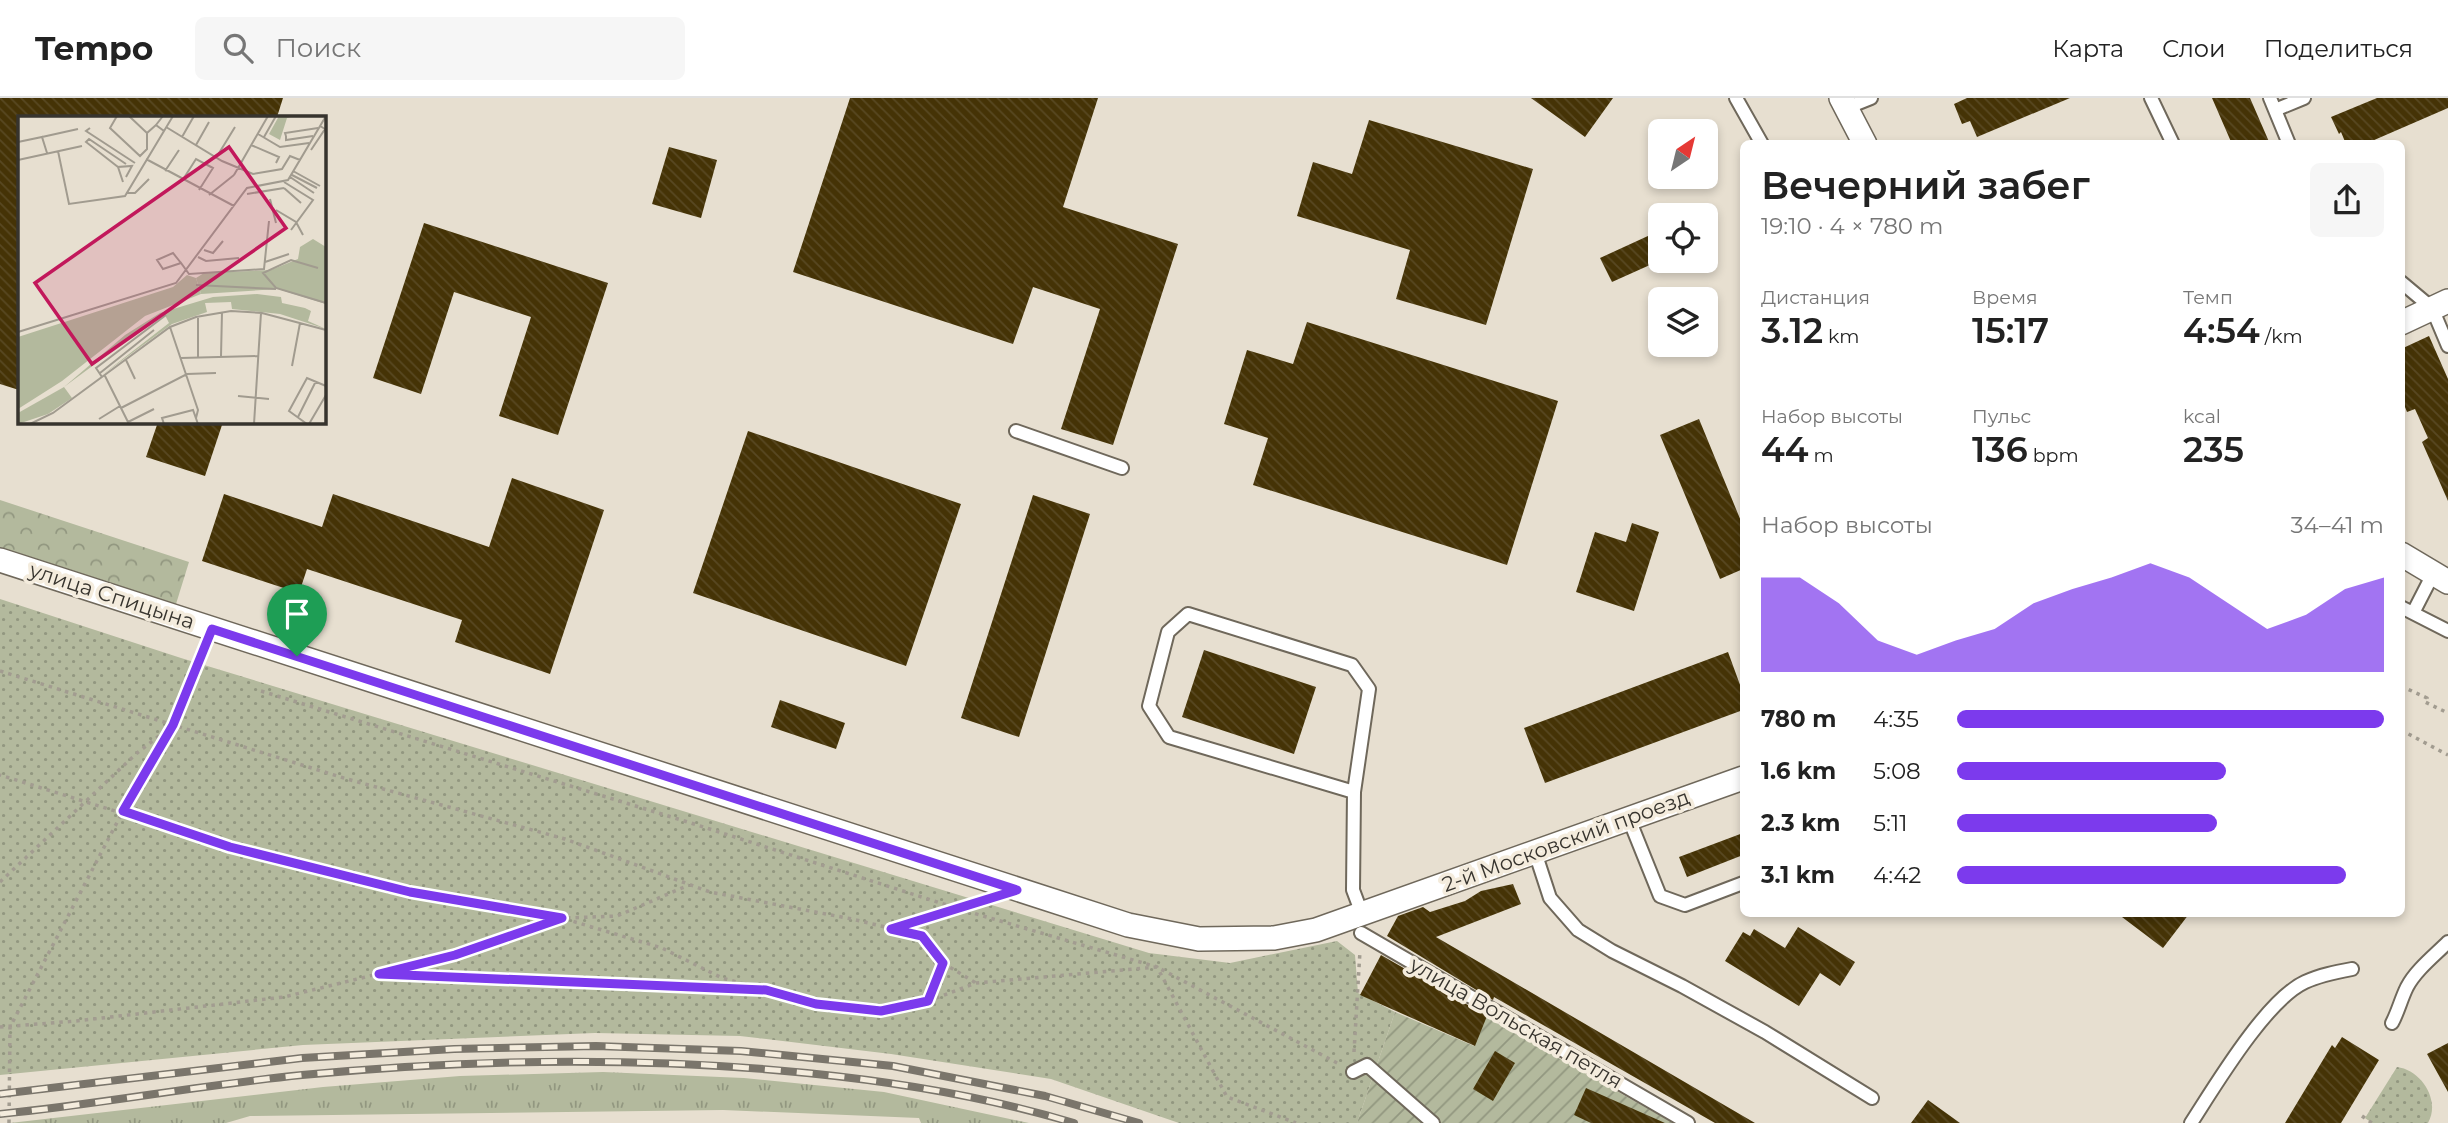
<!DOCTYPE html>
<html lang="ru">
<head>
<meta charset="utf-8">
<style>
  :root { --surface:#fff; --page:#f6f6f6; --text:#222; --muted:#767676; --line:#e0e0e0; --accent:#7c3aed }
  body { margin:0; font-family:Montserrat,sans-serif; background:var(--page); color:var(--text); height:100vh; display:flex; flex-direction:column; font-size:26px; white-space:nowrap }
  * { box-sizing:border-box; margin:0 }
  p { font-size:23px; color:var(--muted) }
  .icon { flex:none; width:38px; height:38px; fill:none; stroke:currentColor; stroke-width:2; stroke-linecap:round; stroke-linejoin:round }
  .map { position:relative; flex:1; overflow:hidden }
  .side { position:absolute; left:1740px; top:42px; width:665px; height:777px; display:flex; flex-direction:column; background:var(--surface); border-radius:10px; box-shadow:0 4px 10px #0003 }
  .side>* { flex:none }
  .needle { width:46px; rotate:35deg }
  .controls { position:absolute; left:1648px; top:21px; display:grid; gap:14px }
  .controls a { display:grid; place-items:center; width:70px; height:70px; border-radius:10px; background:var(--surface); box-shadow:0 4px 10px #0003; font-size:35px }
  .pin { position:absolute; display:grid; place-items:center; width:60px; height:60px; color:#fff; margin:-72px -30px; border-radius:50% 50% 50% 0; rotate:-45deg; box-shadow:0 0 7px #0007 }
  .pin .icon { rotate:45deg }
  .round { display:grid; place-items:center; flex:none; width:74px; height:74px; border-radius:10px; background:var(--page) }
  .summary { display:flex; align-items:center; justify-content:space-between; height:119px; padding:0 21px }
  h1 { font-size:38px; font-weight:600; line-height:52px }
  .figures { display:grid; grid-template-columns:repeat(3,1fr); gap:10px; height:119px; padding:7px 21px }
  .figures div { display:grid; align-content:center }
  .figures b { font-size:35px; font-weight:600 }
  .figures small { font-size:19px; font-weight:400 }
  .figures p { font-size:19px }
  .chart { height:196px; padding:14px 21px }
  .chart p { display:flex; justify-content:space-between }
  .chart svg { width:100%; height:126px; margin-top:7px; fill:var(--accent); opacity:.7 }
  ul { padding:0 21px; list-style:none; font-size:23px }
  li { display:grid; grid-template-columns:112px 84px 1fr; align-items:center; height:52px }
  li i { height:18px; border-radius:9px; background:var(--accent) }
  header { display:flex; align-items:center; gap:42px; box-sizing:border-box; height:98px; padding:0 35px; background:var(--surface); border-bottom:2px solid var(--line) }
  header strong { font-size:33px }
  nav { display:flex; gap:38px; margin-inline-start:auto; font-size:24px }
  .search { width:490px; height:63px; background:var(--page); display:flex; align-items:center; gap:18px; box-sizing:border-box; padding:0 24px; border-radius:10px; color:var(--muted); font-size:26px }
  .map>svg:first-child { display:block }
</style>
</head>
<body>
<header>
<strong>Tempo</strong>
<div class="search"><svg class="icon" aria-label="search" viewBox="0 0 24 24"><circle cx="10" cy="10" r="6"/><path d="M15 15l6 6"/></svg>Поиск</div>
<nav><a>Карта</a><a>Слои</a><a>Поделиться</a></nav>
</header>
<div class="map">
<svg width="2448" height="1025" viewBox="0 0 2448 1025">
  <defs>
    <pattern id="grass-tufts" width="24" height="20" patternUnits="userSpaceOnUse" patternTransform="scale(1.75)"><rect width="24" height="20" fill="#b3b99d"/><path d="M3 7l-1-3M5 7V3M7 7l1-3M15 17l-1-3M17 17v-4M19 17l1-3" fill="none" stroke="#929780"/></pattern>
    <pattern id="forest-crowns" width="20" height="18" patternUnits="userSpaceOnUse" patternTransform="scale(1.75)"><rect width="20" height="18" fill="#b3b99d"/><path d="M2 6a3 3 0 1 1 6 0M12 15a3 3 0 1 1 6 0" fill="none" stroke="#929780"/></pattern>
    <pattern id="park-dots" width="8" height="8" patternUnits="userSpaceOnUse" patternTransform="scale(1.75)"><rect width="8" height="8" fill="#b3b99d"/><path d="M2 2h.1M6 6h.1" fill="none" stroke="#929780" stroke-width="1.8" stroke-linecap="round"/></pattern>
    <pattern id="garden-furrows" width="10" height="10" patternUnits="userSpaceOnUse" patternTransform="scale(1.75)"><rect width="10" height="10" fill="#b3b99d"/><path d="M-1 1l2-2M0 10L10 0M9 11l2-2" fill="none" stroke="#929780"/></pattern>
    <pattern id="building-back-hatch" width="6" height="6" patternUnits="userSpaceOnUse" patternTransform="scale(1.75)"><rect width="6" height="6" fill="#453306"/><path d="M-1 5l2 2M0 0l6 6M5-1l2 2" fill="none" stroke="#584822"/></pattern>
  </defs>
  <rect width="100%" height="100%" fill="#e7dfd0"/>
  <path fill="url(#grass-tufts)" d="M 603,974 L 744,980 L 884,994 L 1029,1025 L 921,1025 L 919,1020 L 723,1012 L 250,1018 L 226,1025 L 10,1025 L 323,989 L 460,978 Z"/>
  <path fill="url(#forest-crowns)" d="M 0,402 L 189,464 L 176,506 L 0,449 Z"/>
  <path fill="url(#park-dots)" d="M 0,501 L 181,560 L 1149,855 L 1230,865 L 1337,843 L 1355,857 L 1358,895 L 1395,914 L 1357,1025 L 1179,1025 L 1051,981 L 891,956 L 740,938 L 595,935 L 303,947 L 0,977 Z
    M 2397,969 C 2421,972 2441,1002 2428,1025 L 2372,1025 L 2365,1020 Z"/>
  <path fill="url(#garden-furrows)" d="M 1395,914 L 1474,948 L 1486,919 L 1673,1025 L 1357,1025 Z"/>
  <path fill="url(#building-back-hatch)" d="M 0,0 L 283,0 L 277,19 L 19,19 L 19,292 L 0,286 Z
    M 850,0 L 1098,0 L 1063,109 L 1178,146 L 1113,347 L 1061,331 L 1100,211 L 1033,189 L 1013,246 L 793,174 Z
    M 1531,0 L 1613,0 L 1585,39 Z
    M 1967,0 L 2070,0 L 1977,39 L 1970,23 L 1962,26 L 1954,6 Z
    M 2212,0 L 2250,0 L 2270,46 L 2232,46 Z
    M 2377,0 L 2448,0 L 2448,10 L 2365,46 L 2346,46 L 2341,34 L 2339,36 L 2331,19 Z
    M 1369,22 L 1533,71 L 1486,227 L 1396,201 L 1410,152 L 1297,118 L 1313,64 L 1352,76 Z
    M 669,49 L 717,62 L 701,120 L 652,106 Z
    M 424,125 L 608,185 L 558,337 L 499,318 L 531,219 L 454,194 L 421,296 L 373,280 Z
    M 1661,132 L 1661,162 L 1612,184 L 1600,160 Z
    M 1307,224 L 1558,303 L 1507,467 L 1253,387 L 1268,340 L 1224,326 L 1247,252 L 1293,266 Z
    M 2429,238 L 2448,281 L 2448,403 L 2422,344 L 2428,340 L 2415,311 L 2407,314 L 2401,299 L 2401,251 Z
    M 1699,321 L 1743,428 L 1743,471 L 1720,481 L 1660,337 Z
    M 158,324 L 223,324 L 205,378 L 146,359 Z
    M 748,333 L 961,406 L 906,568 L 693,495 Z
    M 512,380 L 604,412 L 550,576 L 455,544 L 462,522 L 307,471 L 299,495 L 202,463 L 224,396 L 322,429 L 333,396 L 489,449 Z
    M 1033,397 L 1090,416 L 1019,639 L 961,620 Z
    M 1632,425 L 1659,434 L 1634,513 L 1576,494 L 1595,434 L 1626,444 Z
    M 1204,552 L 1316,589 L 1294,656 L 1182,619 Z
    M 1728,554 L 1743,595 L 1743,612 L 1545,685 L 1524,630 Z
    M 780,602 L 845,625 L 836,651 L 771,629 Z
    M 1743,735 L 1743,757 L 1687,779 L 1679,759 Z
    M 1513,786 L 1521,806 L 1436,839 L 1755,1025 L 1715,1025 L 1494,899 L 1493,902 L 1387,838 L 1398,818 L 1423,809 L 1430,814 L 1465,803 L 1481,793 Z
    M 2118,816 L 2189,816 L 2163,850 Z
    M 1798,829 L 1855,864 L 1840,888 L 1820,875 L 1799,908 L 1725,863 L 1743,834 L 1750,838 L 1754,831 L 1785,850 Z
    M 1381,857 L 1487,918 L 1475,948 L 1360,897 Z
    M 2342,939 L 2379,962 L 2341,1025 L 2285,1025 L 2332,947 L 2335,950 Z
    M 2448,945 L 2448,994 L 2427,956 Z
    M 1495,953 L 1515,965 L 1493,1003 L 1473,991 Z
    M 1586,990 L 1665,1025 L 1591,1025 L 1574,1017 Z
    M 1928,1002 L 1960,1025 L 1911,1025 Z"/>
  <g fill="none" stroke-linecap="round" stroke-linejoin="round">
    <g stroke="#6f685b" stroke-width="16">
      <path id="service" d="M 1736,0 L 1762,46
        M 2151,0 L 2173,46
        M 2270,0 L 2289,46
        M 1846,10 L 1871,0
        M 2275,12 L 2304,0
        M 2401,184 L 2432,210 L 2448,248
        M 1016,333 L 1122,370
        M 2401,509 L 2448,533
        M 2413,515 L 2433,476
        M 1354,694 L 1369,591 L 1352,567 L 1188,516 L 1168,534 L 1149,608 L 1169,639 L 1354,694 L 1353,792 L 1362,816
        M 1629,721 L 1660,798 L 1685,807 L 1743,785
        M 1535,754 L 1550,800 L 1578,832 L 1612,853 L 1682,888 L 1765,934 L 1872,1000
        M 1361,835 L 1688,1025
        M 2392,925 C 2398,914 2401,901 2407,889 C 2416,872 2434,858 2448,844
        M 1353,974 L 1367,967 L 1433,1025
        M 2191,1025 C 2215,988 2266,902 2305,884 C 2320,877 2336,874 2352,871"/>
    </g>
    <g stroke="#6f685b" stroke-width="26">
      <path id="minor" d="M 1841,0 L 1865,46
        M 2401,225 L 2448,203
        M 2401,456 L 2448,484
        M 0,462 L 1128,827 L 1199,841 L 1274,840 L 1316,832 L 1743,680"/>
    </g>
    <path stroke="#a29c90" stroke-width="3.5" stroke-dasharray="3.5 5" stroke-linecap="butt" d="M 2401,536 L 2405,529
      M 0,573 L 347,681 L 565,741 L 710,794 L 852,821 L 922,838 L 943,865 L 928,903 L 881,913 L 816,906 L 722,880 L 662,850 L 562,820 L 410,794 L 230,749 L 0,677
      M 2401,588 L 2427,600 L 2425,604 L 2448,615
      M 261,593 L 691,725 L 956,810 L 1157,869 L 1227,999 L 1296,1025
      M 2401,632 L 2448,657
      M 0,784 L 137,655 L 172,628
      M 567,820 L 617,818 L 689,787
      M 893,830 L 982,802
      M 943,865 L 976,885
      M 385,876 L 758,892
      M 928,903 L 976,885 L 1157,869 L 1339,966
      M 0,929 L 76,923 L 284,899 L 455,857 L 559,821
      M 1354,954 L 1360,853
      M 2362,1018 L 2372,1025
      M 9,1025 L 10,929 L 123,713 L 173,627 L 205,550"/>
    <use href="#service" stroke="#fff" stroke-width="12"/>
    <use href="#minor" stroke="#fff" stroke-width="23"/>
    <g stroke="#7a756b" stroke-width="8">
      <path id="rail" d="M 0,996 L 302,960 L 454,951 L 596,948 L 741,953 L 893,968 L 1045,998 L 1139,1025
        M 0,1016 C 101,1006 201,987 302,977 C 471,961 639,958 807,975 C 897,984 988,999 1074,1025"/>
    </g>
    <use href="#rail" stroke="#f4ecdd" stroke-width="5" stroke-dasharray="16" stroke-linecap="butt"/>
  </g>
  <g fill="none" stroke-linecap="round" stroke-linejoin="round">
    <g stroke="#fff" stroke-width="14">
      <path id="route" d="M 212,531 L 1017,792 L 891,831 L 922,838 L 943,865 L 928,903 L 881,913 L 816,906 L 766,892 L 379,876 L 455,857 L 562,820 L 410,794 L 230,749 L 123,713 L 173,627 Z"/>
    </g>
    <use href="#route" stroke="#7c3aed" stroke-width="9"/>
  </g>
  <g text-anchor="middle" stroke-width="7" stroke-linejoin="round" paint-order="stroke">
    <g font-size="21" fill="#37342e" stroke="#f4ecdd">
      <text transform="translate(112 498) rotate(18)" y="7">улица Спицына</text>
      <text transform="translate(1566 743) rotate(-20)" y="7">2-й Московский проезд</text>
      <text transform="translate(1516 925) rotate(30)" y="7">улица Вольская петля</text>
    </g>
  </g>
  <g transform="translate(18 18)">
    <rect width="308" height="308" fill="#e7dfd0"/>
    <path d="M 239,178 L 263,181 L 264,187 L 287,192 L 293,195 L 290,205 L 308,213 L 262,198 L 214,193 L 213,186 L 187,187 L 189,196 L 154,208 L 84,259 L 151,207 L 146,197 L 46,271 L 107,219 L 142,197 L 195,181 Z" fill="#b3b99d"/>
    <path d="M 46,271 L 54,282 L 30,298 L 0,308 L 0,297 Z" fill="#b3b99d"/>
    <path d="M 261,0 L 277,0 L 269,2 L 262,24 L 251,18 ZM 169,159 L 178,162 L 183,178 L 127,200 L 44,265 L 0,293 L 0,221 L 155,171 Z" fill="#b3b99d"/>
    <path d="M 295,123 L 308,131 L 308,188 L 260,173 L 183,178 L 178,162 L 186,157 L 253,154 L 280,143 L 282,131 Z" fill="#b3b99d"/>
    <path fill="none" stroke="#a19b8f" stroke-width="2" d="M 99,0 L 92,12 L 122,40 L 129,33 L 129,17 L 138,9M 111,0 L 129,17M 145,0 L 138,9 L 146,15M 148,11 L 204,45 L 235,58 L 264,53 L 272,40 L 282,44M 72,12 L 68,15 L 117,47M 240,18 L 262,31 L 291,27M 268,20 L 267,17 L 300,12M 268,20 L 268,24 L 295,20M 24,21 L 60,13M 164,21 L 176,0M 246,21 L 258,0M 0,26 L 24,21 L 29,37M 178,29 L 191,6M 233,29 L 261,41 L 258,47M 293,34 L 307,13 L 302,10M 40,35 L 51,88 L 107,80 L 155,0M 198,42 L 217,11M 128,43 L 216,90M 0,44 L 64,30M 100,51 L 68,26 L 71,23 L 108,48M 147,55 L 161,34M 275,55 L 302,70M 216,59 L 250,0M 274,59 L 299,72M 272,61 L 296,77M 164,65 L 178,43 L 195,52 L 181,74M 105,66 L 100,51 L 114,50 L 108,61M 266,66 L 295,84 L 273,114M 266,72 L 283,87M 108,77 L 117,77 L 131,63M 229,78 L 266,72M 191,79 L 216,59M 252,83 L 258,107M 258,94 L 278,106 L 285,119M 186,134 L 195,137 L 205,125M 180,141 L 188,145 L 221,142M 247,146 L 271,138M 163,147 L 155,137 L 139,144 L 145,153 L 163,147 L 171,158 L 246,153 L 251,105M 300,152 L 273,144 L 245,157 L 258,172 L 308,187M 178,169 L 258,173M 180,201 L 180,241M 152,211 L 180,294 L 178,302M 0,216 L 158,167 L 229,72 L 270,64 L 308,0M 203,240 L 204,196M 163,242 L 241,240M 108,244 L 117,263M 274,250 L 282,207M 82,257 L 136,214M 87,260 L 111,308M 84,261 L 78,252 L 148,199M 220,280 L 251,283M 103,292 L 169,258 L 198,257M 280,301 L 298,265M 81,303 L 102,290M 110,306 L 136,293M 12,308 L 35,297 L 152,211 L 178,201 L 213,195 L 244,197 L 308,214M 146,308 L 144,302 L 175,294 L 180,308M 236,308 L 243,197M 289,308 L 271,295 L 289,262 L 308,270M 291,308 L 308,279"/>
    <path fill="#c2185b" fill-opacity="0.15" stroke="#c2185b" stroke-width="3.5" d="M 211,31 L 268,112 L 74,248 L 17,167 Z"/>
    <rect width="308" height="308" fill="none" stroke="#37342e" stroke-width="3.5"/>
  </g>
</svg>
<div class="controls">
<a><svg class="needle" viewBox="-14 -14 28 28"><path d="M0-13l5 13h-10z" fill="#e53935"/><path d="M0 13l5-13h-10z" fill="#767676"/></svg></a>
<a><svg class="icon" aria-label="locate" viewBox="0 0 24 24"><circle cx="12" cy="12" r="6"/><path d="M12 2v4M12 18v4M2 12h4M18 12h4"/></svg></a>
<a><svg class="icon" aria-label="layers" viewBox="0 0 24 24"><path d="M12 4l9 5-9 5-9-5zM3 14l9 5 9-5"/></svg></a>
</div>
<div class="pin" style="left:297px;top:558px;background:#1e9e55"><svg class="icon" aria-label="arrive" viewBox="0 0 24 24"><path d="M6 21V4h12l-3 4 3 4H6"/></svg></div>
<section class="side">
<div class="summary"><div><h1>Вечерний забег</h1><p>19:10 · 4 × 780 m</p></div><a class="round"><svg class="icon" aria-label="share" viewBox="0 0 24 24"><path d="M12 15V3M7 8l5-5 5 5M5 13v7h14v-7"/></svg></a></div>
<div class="figures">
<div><p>Дистанция</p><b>3.12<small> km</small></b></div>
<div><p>Время</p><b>15:17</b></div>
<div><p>Темп</p><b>4:54<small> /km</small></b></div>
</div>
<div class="figures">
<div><p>Набор высоты</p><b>44<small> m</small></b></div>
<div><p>Пульс</p><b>136<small> bpm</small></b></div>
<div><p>kcal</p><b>235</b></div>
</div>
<div class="chart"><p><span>Набор высоты</span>34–41 m</p>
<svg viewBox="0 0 160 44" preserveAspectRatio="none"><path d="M0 44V11L10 11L20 20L30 33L40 38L50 33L60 29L70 20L80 15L90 11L100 6L110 11L120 20L130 29L140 24L150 15L160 11V44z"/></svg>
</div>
<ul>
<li><b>780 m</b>4:35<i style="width:100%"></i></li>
<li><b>1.6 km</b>5:08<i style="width:63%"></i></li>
<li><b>2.3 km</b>5:11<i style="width:61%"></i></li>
<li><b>3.1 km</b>4:42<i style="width:91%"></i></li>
</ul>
</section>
</div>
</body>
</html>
